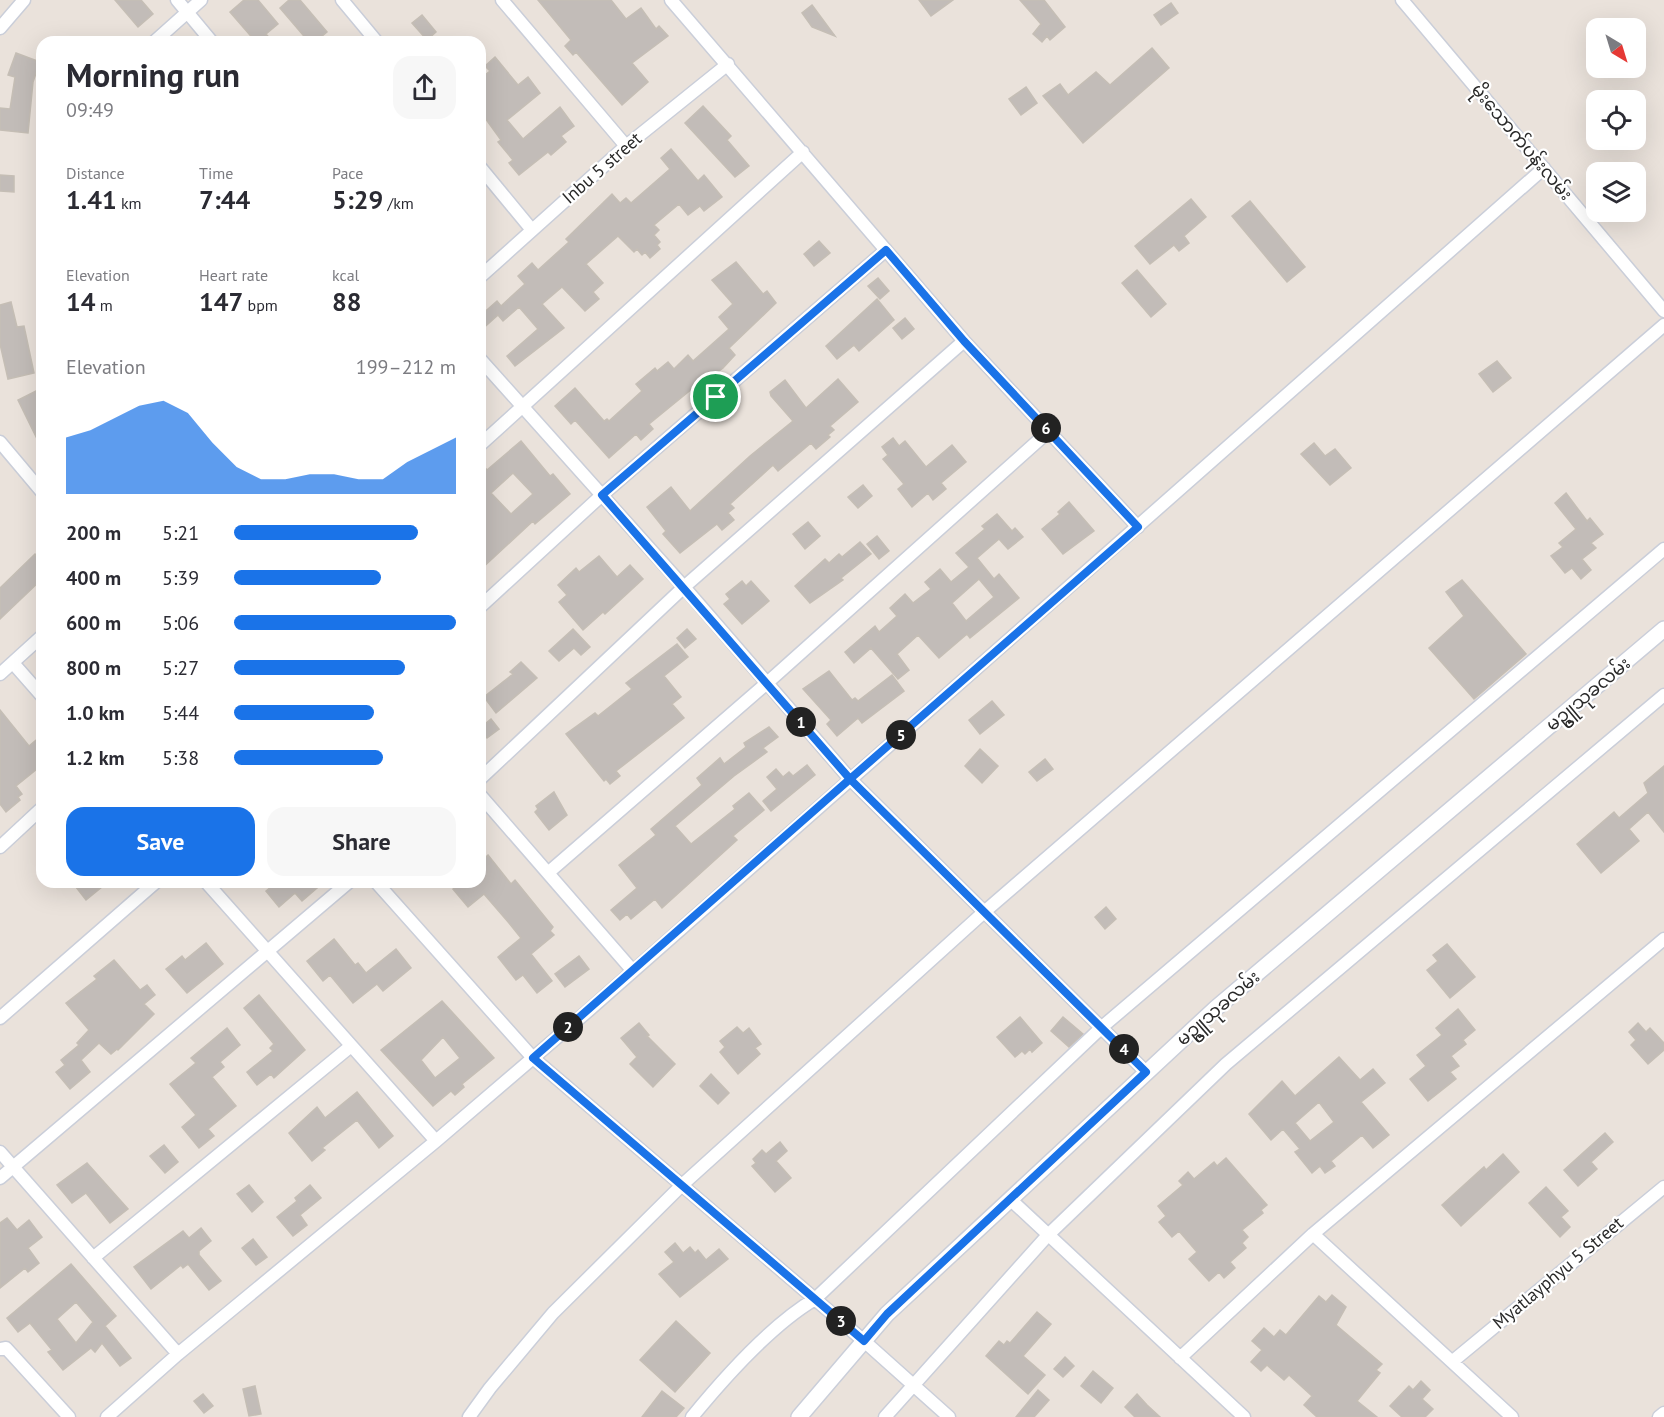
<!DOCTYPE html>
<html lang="en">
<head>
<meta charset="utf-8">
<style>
  :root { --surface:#fff; --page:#f7f7f7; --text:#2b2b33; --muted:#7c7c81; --accent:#1a73e8 }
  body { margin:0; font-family:"PT Sans","Noto Sans Myanmar",sans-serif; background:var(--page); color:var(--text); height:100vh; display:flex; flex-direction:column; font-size:22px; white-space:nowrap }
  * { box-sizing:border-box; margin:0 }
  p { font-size:20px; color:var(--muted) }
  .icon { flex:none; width:33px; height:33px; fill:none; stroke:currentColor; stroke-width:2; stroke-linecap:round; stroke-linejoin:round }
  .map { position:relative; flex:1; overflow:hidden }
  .drawer { position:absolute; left:36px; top:36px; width:450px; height:852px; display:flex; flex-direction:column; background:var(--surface); border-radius:18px; box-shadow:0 6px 24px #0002 }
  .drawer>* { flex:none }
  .needle { width:39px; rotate:142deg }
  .buttons { position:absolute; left:1586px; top:18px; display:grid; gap:12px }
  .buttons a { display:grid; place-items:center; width:60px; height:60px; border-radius:12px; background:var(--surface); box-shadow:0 6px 24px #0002; font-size:30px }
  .pin { position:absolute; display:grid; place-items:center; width:51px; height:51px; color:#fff; margin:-26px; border:3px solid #fff; border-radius:50%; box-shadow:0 2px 6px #0007 }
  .km { position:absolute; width:30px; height:30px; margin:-15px; border-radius:50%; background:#222; color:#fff; font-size:16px; line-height:30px; text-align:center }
  .round { display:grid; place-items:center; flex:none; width:63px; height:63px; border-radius:18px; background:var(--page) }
  .overview { display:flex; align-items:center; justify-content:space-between; height:102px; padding:0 30px }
  h1 { font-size:33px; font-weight:700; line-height:45px }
  .metrics { display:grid; grid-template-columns:repeat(3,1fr); gap:9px; height:102px; padding:6px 30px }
  .metrics div { display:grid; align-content:center }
  .metrics b { font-size:26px; font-weight:700 }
  .metrics small { font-size:16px; font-weight:400 }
  .metrics p { font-size:16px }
  .chart { height:168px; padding:12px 30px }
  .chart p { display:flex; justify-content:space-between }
  .chart svg { width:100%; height:108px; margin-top:6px; fill:var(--accent); opacity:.7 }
  .action { display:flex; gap:12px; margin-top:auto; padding:12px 30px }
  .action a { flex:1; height:69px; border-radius:18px; background:var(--accent); color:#fff; font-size:24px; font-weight:700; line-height:69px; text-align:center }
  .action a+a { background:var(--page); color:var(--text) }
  ul { padding:0 30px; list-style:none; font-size:20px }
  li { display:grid; grid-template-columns:96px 72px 1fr; align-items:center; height:45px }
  li i { height:15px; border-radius:8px; background:var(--accent) }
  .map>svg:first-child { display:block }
</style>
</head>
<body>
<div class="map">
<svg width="1664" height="1417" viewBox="0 0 1664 1417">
  <rect width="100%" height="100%" fill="#eae2db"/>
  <path fill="#c2bcb8" stroke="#c5beb5" stroke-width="1.5" fill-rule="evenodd" d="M 115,0 L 141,0 L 153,14 L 138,27 Z
    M 244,0 L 258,0 L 278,24 L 266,34 L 273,42 L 256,42 L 230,12 Z
    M 289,0 L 300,0 L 327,32 L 315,42 L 309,42 L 280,8 Z
    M 538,0 L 611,0 L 626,19 L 641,8 L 656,29 L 659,26 L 668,36 L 632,63 L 648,82 L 622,105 L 576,52 L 573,55 L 565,46 L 571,40 Z
    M 919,0 L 953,0 L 931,16 Z
    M 1020,0 L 1044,0 L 1065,27 L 1050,40 L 1047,36 L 1042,42 L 1033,34 L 1041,24 Z
    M 1171,3 L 1178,13 L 1161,25 L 1154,15 Z
    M 812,5 L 835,36 L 812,27 L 802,13 Z
    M 422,15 L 436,32 L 427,40 L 412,23 Z
    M 1152,48 L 1169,68 L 1083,143 L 1043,96 L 1060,84 L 1068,95 L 1096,72 L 1110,85 Z
    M 16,53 L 40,62 L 33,82 L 28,133 L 0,130 L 0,108 L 10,109 L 15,77 L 8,75 Z
    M 495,57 L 518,85 L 528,77 L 540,93 L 507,120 L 523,139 L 560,107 L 574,126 L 561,136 L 566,142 L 551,155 L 548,152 L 519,175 L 509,163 L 513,160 L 498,142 L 501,140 L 480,111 L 480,79 L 490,71 L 485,66 Z
    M 1026,87 L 1037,103 L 1021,115 L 1009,99 Z
    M 703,106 L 731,136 L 727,140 L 749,166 L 735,177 L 685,123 Z
    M 671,149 L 698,181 L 704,175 L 722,197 L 704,211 L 700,206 L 688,215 L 679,204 L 654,225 L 659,230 L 654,235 L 660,242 L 657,245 L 660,249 L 650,258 L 645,252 L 642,255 L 637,249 L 634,252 L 618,236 L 586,264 L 603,283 L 593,292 L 599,299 L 585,311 L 562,287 L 542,304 L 564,328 L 515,366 L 507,356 L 538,329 L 519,307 L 503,321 L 498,315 L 480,331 L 480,316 L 497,301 L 501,306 L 525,284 L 518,276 L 532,263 L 538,270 L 569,242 L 566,239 L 612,194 L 620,203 L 626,198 L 631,203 L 670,169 L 661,158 Z
    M 0,175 L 14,176 L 14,192 L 0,191 Z
    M 1191,199 L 1206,217 L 1184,236 L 1189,243 L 1179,251 L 1174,245 L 1150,264 L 1135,246 Z
    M 1250,201 L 1305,267 L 1287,282 L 1232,216 Z
    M 819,241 L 830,253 L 814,266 L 804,254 Z
    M 736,262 L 763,294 L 767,291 L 776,303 L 729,348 L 735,355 L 723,368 L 711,377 L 709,375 L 649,424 L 653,429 L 641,440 L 636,434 L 609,458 L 575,420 L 571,424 L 555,406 L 575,388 L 604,421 L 607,419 L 609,421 L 642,391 L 636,384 L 655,368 L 657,371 L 668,362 L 674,369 L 688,355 L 693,361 L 729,329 L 719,317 L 733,304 L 712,280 Z
    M 1137,270 L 1166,304 L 1151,317 L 1122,283 Z
    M 878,278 L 889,291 L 880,299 L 868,286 Z
    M 877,299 L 894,320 L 859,351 L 854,345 L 837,359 L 826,346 Z
    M 11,302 L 17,327 L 24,326 L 34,373 L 8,379 L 0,344 L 0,305 Z
    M 905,318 L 914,329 L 902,339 L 893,328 Z
    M 1497,361 L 1511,378 L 1493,392 L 1479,374 Z
    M 838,379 L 858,402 L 830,426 L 834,430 L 828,435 L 830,437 L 816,449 L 811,443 L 778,471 L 773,465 L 730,504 L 734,508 L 728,513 L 734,520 L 722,530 L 717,524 L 680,553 L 663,534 L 666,531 L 647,507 L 671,487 L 690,511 L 750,456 L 793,421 L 771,396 L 770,392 L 785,380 L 806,408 Z
    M 42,388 L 42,449 L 18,400 Z
    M 893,438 L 899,446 L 905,441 L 926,467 L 952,445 L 966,462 L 941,483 L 946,489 L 933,500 L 928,493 L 912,507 L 898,489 L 904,484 L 883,459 L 888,455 L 882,447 Z
    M 521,441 L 550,476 L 553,474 L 570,494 L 535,524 L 533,521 L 480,570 L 480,462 L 487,470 ZM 513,473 L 533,494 L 511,514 L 491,493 Z
    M 1314,443 L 1325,456 L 1335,449 L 1351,468 L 1330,485 L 1301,454 Z
    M 863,485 L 872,496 L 858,508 L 848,497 Z
    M 1566,493 L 1587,521 L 1590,518 L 1603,534 L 1591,543 L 1596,548 L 1582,559 L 1591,570 L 1581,579 L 1572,568 L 1565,573 L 1551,556 L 1563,547 L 1559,543 L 1576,529 L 1555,503 Z
    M 1069,502 L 1094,531 L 1063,554 L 1042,529 L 1060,514 L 1058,512 Z
    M 997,514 L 1012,531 L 1015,528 L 1023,537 L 1008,549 L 999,539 L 977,558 L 994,579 L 999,574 L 1019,598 L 970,638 L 967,634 L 939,658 L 918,635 L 897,654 L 909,670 L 898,679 L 871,648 L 854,663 L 845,652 L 875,626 L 879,632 L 897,616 L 890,608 L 905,594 L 913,603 L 931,589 L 925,582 L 940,569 L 951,582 L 969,567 L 956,553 L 985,529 L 982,526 ZM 979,579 L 994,597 L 966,621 L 952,603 Z
    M 808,522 L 820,536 L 805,549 L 793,534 Z
    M 877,536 L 889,551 L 879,559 L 867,544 Z
    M 860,542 L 871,554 L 841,578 L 843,580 L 810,603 L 795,586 L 825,559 L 829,563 L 839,554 L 842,557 Z
    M 35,554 L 42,561 L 42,579 L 0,619 L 0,588 Z
    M 599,556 L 617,577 L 630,565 L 643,579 L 605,614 L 603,612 L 583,630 L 559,602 L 567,595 L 558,585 L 576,568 L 579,572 Z
    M 1462,580 L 1526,654 L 1474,699 L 1429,648 L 1464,616 L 1446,592 Z
    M 742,581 L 746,586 L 751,581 L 769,601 L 742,624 L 724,604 L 730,599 L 726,594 Z
    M 573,629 L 590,647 L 581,655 L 574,648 L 559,661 L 549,651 Z
    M 687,629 L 696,639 L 685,648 L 677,638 Z
    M 677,644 L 688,657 L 664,676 L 681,697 L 672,704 L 684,718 L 616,771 L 620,776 L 610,784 L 606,779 L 604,781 L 566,734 L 595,713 L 598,716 L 632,689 L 626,683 Z
    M 521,662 L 537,678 L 496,713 L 484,697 L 513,674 L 510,672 Z
    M 829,671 L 852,700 L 855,698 L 858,701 L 892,675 L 904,691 L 862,723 L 858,718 L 837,736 L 827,724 L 831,720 L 803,689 Z
    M 992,701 L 1004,715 L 980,734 L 969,720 Z
    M 0,710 L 29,746 L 42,735 L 42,765 L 16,786 L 22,794 L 18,797 L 20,800 L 6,812 L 0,804 Z
    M 491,719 L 499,729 L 487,738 L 480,728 Z
    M 769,727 L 778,737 L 763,748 L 767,752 L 734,776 L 675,826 L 691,844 L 735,809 L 733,806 L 749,793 L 764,810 L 733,836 L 737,840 L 662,908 L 655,899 L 631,919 L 627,914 L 620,920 L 611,910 L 637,888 L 619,865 L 656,835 L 651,829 L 702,785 L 697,778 L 720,758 L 724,764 L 746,747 L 744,743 Z
    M 980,749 L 998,766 L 982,783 L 965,766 Z
    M 1045,759 L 1053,769 L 1037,781 L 1029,772 Z
    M 807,765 L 815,775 L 771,811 L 763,801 L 777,789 L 767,777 L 776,769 L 783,777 L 789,772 L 793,776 Z
    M 1664,766 L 1664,832 L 1648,812 L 1629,829 L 1639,841 L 1601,873 L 1577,844 L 1614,812 L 1619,818 L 1648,793 L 1644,783 Z
    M 554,792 L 567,815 L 549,830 L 535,812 L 538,809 L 536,806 Z
    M 488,855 L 511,884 L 515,880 L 553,927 L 550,931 L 554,935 L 531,954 L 552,981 L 537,993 L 523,975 L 516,980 L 498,957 L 521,938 L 509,923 L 484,894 L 468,907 L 453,889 L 462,882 L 480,882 L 480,862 Z
    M 72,882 L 108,882 L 86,900 Z
    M 277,882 L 324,882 L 302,901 L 295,893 L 279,907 L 266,891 Z
    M 1106,907 L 1116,919 L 1105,929 L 1095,917 Z
    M 334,939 L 355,965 L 358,963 L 366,973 L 396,949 L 411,968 L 383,991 L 377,984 L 353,1003 L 330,975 L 323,981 L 307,961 Z
    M 206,943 L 223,964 L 187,993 L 166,969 L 182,956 L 185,960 Z
    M 1447,944 L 1475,977 L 1450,998 L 1427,970 L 1438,961 L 1433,955 Z
    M 579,956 L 589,969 L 565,987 L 555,974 Z
    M 114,960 L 140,990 L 147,985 L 155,995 L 144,1004 L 154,1014 L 118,1050 L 117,1049 L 111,1054 L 99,1043 L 81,1060 L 90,1072 L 70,1089 L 56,1072 L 65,1065 L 61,1060 L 79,1045 L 77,1043 L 89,1030 L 66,1003 L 97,979 L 94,976 Z
    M 259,995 L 305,1050 L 274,1078 L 271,1074 L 257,1085 L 247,1072 L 273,1051 L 270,1048 L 274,1044 L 244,1008 Z
    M 442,1001 L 494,1058 L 462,1084 L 464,1087 L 455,1095 L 451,1091 L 433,1106 L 381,1050 ZM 443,1037 L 460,1058 L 435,1078 L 421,1060 Z
    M 1458,1009 L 1475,1030 L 1463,1040 L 1466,1044 L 1451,1056 L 1459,1066 L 1450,1072 L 1456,1079 L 1428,1101 L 1410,1079 L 1426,1066 L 1417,1055 L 1442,1035 L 1436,1028 Z
    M 1020,1017 L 1042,1043 L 1032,1052 L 1030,1049 L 1025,1054 L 1022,1051 L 1015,1057 L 997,1037 Z
    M 1063,1017 L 1083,1034 L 1069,1047 L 1051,1031 Z
    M 639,1023 L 649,1035 L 647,1036 L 675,1064 L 653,1087 L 630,1064 L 637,1057 L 621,1038 Z
    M 1638,1023 L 1646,1032 L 1650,1028 L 1664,1043 L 1664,1050 L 1648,1064 L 1631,1045 L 1636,1040 L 1629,1032 Z
    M 737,1027 L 743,1033 L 749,1028 L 761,1044 L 755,1048 L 760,1054 L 738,1074 L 720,1052 L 725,1047 L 720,1041 Z
    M 227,1028 L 240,1045 L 220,1062 L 224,1067 L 212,1077 L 236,1106 L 208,1129 L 214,1136 L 199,1148 L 182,1127 L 196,1115 L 170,1084 L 196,1063 L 191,1058 Z
    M 1339,1057 L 1360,1080 L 1373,1069 L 1385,1083 L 1361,1102 L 1389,1135 L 1373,1148 L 1362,1135 L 1331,1161 L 1335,1166 L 1325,1173 L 1320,1166 L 1312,1173 L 1295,1152 L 1300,1149 L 1283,1129 L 1271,1140 L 1249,1114 L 1282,1081 L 1295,1096 ZM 1319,1102 L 1334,1122 L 1310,1141 L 1295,1123 Z
    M 711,1074 L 729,1093 L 718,1104 L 700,1086 Z
    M 357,1092 L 393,1136 L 379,1148 L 357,1120 L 322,1148 L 325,1150 L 312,1161 L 289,1133 L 317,1107 L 325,1118 Z
    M 1605,1133 L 1613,1142 L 1591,1162 L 1597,1169 L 1578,1186 L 1564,1170 Z
    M 780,1142 L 787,1151 L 776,1161 L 791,1178 L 775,1192 L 752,1166 L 756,1163 L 753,1159 L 762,1150 L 766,1154 Z
    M 164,1145 L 178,1162 L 165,1173 L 150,1156 Z
    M 1503,1154 L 1519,1172 L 1461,1226 L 1442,1205 L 1484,1167 L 1486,1170 Z
    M 1226,1158 L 1267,1205 L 1261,1210 L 1263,1213 L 1242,1230 L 1248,1237 L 1242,1243 L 1246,1248 L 1230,1262 L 1235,1268 L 1224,1278 L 1219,1272 L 1209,1281 L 1189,1259 L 1197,1252 L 1179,1231 L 1172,1237 L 1159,1222 L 1166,1216 L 1158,1206 L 1183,1185 L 1179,1181 L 1188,1172 L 1194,1179 L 1214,1162 L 1217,1166 Z
    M 87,1163 L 128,1209 L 110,1223 L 86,1193 L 72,1203 L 57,1185 Z
    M 249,1185 L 263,1202 L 252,1212 L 237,1194 Z
    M 310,1185 L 321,1198 L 300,1215 L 307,1225 L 293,1236 L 277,1217 L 297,1201 L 295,1198 Z
    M 1546,1187 L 1568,1211 L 1561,1217 L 1570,1227 L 1560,1237 L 1529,1203 Z
    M 7,1218 L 17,1230 L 29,1220 L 42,1237 L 28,1248 L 39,1263 L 28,1272 L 25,1268 L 0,1288 L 0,1223 Z
    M 201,1228 L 211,1241 L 199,1251 L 199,1255 L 221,1281 L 209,1290 L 188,1264 L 183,1268 L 181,1265 L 151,1289 L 134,1267 L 183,1231 L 189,1238 Z
    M 253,1239 L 267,1257 L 256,1265 L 242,1248 Z
    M 675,1243 L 683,1253 L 690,1247 L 695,1253 L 698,1250 L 706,1260 L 719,1249 L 728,1259 L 680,1297 L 659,1274 L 674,1262 L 665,1252 Z
    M 71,1264 L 116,1316 L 105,1326 L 131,1358 L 120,1366 L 102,1343 L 95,1352 L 91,1348 L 63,1370 L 48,1352 L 52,1350 L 30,1323 L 18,1332 L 7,1318 ZM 76,1302 L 93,1322 L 76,1343 L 57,1319 Z
    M 1332,1295 L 1346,1307 L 1336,1325 L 1382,1364 L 1376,1370 L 1380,1373 L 1357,1401 L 1377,1417 L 1317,1417 L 1304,1405 L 1312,1396 L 1289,1375 L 1284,1380 L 1267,1365 L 1261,1371 L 1251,1362 L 1262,1350 L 1252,1341 L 1264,1328 L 1274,1337 L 1280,1330 L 1286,1335 L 1319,1296 L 1326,1302 Z
    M 1037,1312 L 1051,1324 L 1023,1356 L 1045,1375 L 1028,1394 L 986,1356 L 999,1341 L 1004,1345 L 1007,1341 L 1010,1343 Z
    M 676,1321 L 710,1353 L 675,1392 L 640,1360 Z
    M 1065,1357 L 1074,1366 L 1063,1377 L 1054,1369 Z
    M 1093,1371 L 1113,1388 L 1101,1403 L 1081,1386 Z
    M 1421,1381 L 1430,1390 L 1422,1399 L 1433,1409 L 1425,1417 L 1402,1417 L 1390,1406 L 1409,1386 L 1413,1390 Z
    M 255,1386 L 261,1414 L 249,1416 L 243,1389 Z
    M 1038,1390 L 1049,1400 L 1034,1417 L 1016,1417 Z
    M 662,1391 L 684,1408 L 676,1417 L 642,1417 Z
    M 203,1394 L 213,1406 L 204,1413 L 194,1401 Z
    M 1137,1394 L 1147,1405 L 1160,1417 L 1135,1417 L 1125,1407 Z"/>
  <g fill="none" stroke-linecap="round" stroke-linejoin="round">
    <g stroke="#caced9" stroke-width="15">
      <path id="minor" d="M 177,0 L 212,42
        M 342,0 L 377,42
        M 502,0 L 626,146
        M 671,0 L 964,341 L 1138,527
        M 1402,0 L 1664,311
        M 0,28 L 24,0
        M 154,42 L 201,0
        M 480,167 L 532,230
        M 480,277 L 626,146 L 728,64
        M 480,359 L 684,587 L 850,779 L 1146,1072
        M 0,442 L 42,492
        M 480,445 L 803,152
        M 480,607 L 602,495 L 886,250
        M 13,663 L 42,696
        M 0,674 L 42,636
        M 480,779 L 684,587 L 964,341
        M 480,795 L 633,971
        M 0,847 L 42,808
        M 549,872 L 767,683 L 1049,431
        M 206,882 L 436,1141
        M 376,882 L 533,1058 L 864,1341 L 949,1417
        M 0,1018 L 156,882
        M 0,1152 L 178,1354
        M 0,1178 L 349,882
        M 1010,1199 L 1244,1417
        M 1313,1234 L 1512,1417
        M 93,1258 L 351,1046
        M 0,1349 L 6,1348 L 69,1417
        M 1180,1358 L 1313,1234 L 1664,939
        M 1453,1361 L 1664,1187
        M 107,1417 L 178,1354 L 436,1141 L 589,1010 L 1544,168
        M 469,1417 L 490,1388 L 553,1313 L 682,1185 L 983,913 L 1664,325
        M 692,1417 C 724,1378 773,1324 815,1299 L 1102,1027 L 1664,549
        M 885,1417 L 1048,1235 L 1226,1064 L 1664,695
        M 1659,1417 L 1664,1413"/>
    </g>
    <g stroke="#caced9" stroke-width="18">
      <path id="tertiary" d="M 799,1417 L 887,1314 L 1216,1008 L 1664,629"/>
    </g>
    <use href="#minor" stroke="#fff" stroke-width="12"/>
    <use href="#tertiary" stroke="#fff" stroke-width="15"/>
  </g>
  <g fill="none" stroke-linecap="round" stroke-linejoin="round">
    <g stroke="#fff" stroke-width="12">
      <path id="route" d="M 716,397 L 602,495 L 850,779 L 533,1058 L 864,1341 L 887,1314 L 1146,1072 L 850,779 L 1138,527 L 964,341 L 886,250 L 716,397"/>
    </g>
    <use href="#route" stroke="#1a73e8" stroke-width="8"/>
  </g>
  <g text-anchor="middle" stroke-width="4.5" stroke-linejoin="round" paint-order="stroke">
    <g font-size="18" fill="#292929" stroke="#fff">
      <text transform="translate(1522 142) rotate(50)" y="6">မိုးသောက်ပန်းလမ်း</text>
      <text transform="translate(602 168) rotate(-41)" y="6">Inbu 5 street</text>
      <text transform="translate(1588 694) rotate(-40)" y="6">မဥ္ဇူသုခလမ်း</text>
      <text transform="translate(1218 1008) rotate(-41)" y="6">မဥ္ဇူသုခလမ်း</text>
      <text transform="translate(1558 1273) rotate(-40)" y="6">Myatlayphyu 5 Street</text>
    </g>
  </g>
</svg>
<div class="buttons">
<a><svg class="needle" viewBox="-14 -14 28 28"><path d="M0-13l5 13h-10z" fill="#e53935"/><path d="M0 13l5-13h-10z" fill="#7c7c81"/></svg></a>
<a><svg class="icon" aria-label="locate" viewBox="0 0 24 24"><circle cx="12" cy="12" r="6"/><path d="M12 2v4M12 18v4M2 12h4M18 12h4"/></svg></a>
<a><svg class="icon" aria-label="layers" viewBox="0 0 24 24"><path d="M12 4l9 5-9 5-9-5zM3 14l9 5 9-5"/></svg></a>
</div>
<div class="pin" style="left:716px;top:397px;background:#1e9e55"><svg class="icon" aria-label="arrive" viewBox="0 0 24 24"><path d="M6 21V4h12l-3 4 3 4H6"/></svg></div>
<b class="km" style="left:801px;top:722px">1</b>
<b class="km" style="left:568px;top:1027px">2</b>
<b class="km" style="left:841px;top:1321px">3</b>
<b class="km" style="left:1124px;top:1049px">4</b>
<b class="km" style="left:901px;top:735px">5</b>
<b class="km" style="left:1046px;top:428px">6</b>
<section class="drawer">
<div class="overview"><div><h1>Morning run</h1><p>09:49</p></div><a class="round"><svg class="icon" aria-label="share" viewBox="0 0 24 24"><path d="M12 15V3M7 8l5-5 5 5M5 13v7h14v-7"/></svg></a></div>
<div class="metrics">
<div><p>Distance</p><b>1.41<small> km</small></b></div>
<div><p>Time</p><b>7:44</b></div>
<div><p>Pace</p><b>5:29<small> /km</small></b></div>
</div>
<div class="metrics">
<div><p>Elevation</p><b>14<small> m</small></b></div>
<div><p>Heart rate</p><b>147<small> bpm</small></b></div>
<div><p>kcal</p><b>88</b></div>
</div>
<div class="chart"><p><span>Elevation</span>199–212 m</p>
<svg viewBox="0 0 160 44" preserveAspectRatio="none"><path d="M0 44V21L10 18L20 13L30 8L40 6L50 11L60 23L70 33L80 38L90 38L100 36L110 36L120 38L130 38L140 31L150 26L160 21V44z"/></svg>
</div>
<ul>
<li><b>200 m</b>5:21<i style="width:83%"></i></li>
<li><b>400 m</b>5:39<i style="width:66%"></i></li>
<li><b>600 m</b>5:06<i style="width:100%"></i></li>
<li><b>800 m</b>5:27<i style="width:77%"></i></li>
<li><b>1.0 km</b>5:44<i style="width:63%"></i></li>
<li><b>1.2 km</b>5:38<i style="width:67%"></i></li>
</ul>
<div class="action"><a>Save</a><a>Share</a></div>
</section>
</div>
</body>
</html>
